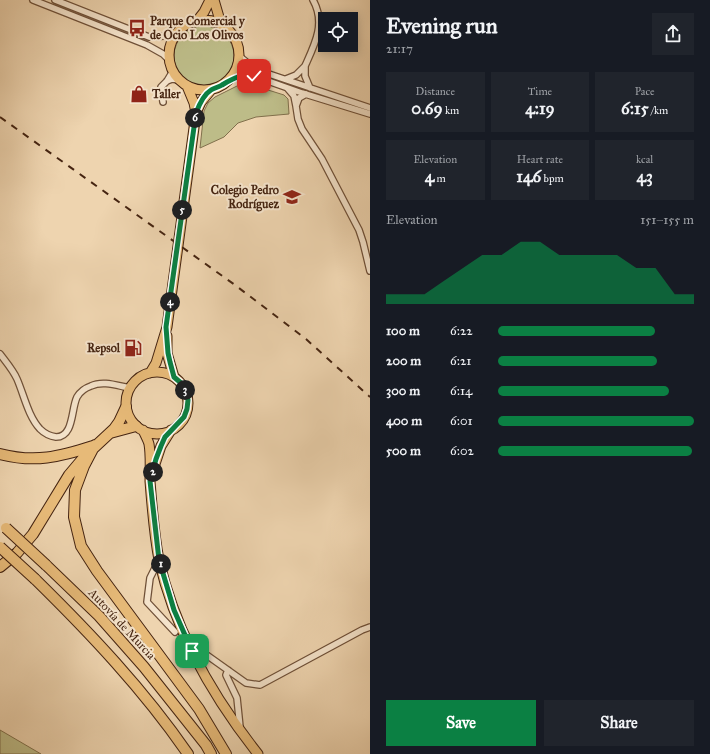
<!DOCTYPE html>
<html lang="en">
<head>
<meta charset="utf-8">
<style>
  :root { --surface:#171b24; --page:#20242c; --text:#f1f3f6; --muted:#9ea1a6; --accent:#0b8043 }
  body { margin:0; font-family:"IM FELL Great Primer",serif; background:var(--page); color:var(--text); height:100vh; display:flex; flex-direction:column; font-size:15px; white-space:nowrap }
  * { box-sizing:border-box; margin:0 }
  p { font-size:13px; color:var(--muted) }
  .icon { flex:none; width:22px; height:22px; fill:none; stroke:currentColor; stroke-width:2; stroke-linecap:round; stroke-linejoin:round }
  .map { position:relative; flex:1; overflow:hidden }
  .side { display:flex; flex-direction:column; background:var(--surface); width:340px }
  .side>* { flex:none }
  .fabs { position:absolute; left:318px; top:12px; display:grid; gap:8px }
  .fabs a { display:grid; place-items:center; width:40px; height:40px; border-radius:0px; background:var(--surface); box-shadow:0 2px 10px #0003; font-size:20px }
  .pin { position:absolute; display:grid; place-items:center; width:34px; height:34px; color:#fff; margin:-17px; border-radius:8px; box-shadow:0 2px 6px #0006 }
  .km { position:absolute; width:20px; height:20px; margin:-10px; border-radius:50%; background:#222; color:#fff; font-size:11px; line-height:20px; text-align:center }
  .round { display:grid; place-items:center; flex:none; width:42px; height:42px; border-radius:0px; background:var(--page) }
  .overview { display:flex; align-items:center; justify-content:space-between; height:68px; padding:0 16px }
  h1 { font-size:22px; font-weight:800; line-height:30px }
  .stats { display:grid; grid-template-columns:repeat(3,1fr); gap:6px; height:68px; padding:4px 16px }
  .stats div { display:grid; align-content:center; border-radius:0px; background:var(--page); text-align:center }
  .stats b { font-size:17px; font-weight:800 }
  .stats small { font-size:11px; font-weight:400 }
  .stats p { font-size:11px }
  .chart { height:112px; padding:8px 16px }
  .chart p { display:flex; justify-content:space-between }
  .chart svg { width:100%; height:72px; margin-top:4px; fill:var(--accent); opacity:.7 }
  .cta { display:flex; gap:8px; margin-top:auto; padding:8px 16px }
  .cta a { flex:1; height:46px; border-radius:0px; background:var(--accent); color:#fff; font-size:16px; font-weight:800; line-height:46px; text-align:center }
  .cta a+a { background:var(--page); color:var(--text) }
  ul { padding:0 16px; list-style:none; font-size:13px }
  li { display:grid; grid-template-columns:64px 48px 1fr; align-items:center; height:30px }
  li i { height:10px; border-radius:5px; background:var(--accent) }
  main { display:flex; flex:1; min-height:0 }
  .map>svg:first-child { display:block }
</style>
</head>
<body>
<main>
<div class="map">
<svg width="370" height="754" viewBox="0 0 370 754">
  <rect width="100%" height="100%" fill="#eed4af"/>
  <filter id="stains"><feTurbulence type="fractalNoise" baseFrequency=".005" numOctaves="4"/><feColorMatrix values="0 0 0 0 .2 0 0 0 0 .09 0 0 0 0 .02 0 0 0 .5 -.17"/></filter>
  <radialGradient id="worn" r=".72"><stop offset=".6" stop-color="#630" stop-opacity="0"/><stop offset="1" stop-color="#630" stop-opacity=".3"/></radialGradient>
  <path fill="#bdbc88" stroke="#81704c" d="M174 56a30 30 0 1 1 60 0a30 30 0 1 1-60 0Z
    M 241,84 L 249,84 L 284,95 L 288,99 L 289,114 L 256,117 L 238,123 L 224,137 L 200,148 L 204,111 L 208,103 L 215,97 Z
    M 0,730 L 41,754 L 0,754 Z"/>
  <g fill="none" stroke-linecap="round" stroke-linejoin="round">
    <path stroke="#ccb18f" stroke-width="5.5" stroke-dasharray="5.5 3" stroke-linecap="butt" d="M 175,632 L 201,651"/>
    <g stroke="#6f5038" stroke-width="8">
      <path id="street" d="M 33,0 L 147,45 L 163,54 L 170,61
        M 55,0 L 149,37 L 164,36 L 178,32
        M 239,56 L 250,65 L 269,74 L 370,108
        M 305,66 C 315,44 326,23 313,0
        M 286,79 L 296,75 L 305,66 L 305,76 L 310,88
        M 229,80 L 240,76 L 254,76 L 302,93 L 370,114
        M 167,81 L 172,79 L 179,80
        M 288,89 L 294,96 L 296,106 L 299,98 L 306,94
        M 163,102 L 161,87 L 167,81 L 173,71
        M 296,106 L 298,119 L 302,129 L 322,159 L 359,230 L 363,242 L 370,271
        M 0,354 C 6,362 13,370 17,379 C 24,395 28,416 40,429 C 44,433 49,436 56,437 C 74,437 71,409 77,397 C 80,392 85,388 91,386 C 103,380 118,386 130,388
        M 159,560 L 150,578 L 147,602 L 175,632
        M 201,651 L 246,683 L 260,685 L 362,630 L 370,627
        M 228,670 L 226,675 L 237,698 L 240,727"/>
    </g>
    <g stroke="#452411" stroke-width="11">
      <path id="primary" d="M 214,0 L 221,24
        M169 55a35 35 0 1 1 70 0a35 35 0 1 1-70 0Z
        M 197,21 L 204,12 L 210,0
        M 196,113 L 201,102 L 211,90
        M 167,336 L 167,353 L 174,377
        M126 403a31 31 0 1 1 62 0a31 31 0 1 1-62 0Z
        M 150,373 L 156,363 L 167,327 L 196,113 L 194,103 L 187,86
        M 143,430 C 145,435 148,440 149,444 C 151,456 150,469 150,481 C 152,507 154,534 159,560 C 175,631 213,697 258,754
        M 153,470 L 161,446 L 171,430"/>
    </g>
    <g stroke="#452411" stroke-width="12">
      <path id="highway" d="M 110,433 L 136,426
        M 95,445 L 84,466 L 75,490 L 74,517 L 81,546 L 97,571 L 199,709 L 226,754
        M 0,454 C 35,463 59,457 93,446
        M 46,565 L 99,616 L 144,667 L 206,745 L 211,754
        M 0,567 L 17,553 L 33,534 L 69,475 L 85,456 L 114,429 L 119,422 L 126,407
        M 35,579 C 90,633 144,690 188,754"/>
    </g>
    <use href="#street" stroke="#f4e3cb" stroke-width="5.5"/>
    <use href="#primary" stroke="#e7ba78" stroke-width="9"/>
    <use href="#highway" stroke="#e7ba78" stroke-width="10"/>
    <path stroke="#452411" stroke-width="2" stroke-dasharray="7 7" stroke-linecap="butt" d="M 0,117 L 235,285 L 306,339 L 370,397"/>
    <g stroke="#452411" stroke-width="12" stroke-linecap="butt">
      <path id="highway-bridge" d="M 6,528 L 46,565
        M 0,547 L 35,579"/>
    </g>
    <use href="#highway-bridge" stroke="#e7ba78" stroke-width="10"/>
  </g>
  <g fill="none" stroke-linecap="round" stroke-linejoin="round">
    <g stroke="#fff" stroke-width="8">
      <path id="route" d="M 192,651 L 174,610 L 159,560 L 150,481 L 156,459 L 161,446 L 165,437 L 184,417 L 187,409 L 188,400 L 186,391 L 181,383 L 174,377 L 170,362 L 168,353 L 166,327 L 196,113 C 199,105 203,95 211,90 C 214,88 219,87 222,85 C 235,77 240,75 254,76"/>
    </g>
    <use href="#route" stroke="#0b8043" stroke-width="5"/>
  </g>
  <defs>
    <g id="bus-bare" transform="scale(1.38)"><path d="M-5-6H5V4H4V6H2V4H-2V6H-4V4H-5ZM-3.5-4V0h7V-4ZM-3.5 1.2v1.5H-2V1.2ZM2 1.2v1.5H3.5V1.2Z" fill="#8f2418" stroke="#f4e3cb" stroke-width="2.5" paint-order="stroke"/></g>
    <g id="shop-bare" transform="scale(1.38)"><path d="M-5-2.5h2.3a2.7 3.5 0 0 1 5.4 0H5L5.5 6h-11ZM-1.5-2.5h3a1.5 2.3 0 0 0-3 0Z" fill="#8f2418" stroke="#f4e3cb" stroke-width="2.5" paint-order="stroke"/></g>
    <g id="school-bare" transform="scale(1.38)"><path d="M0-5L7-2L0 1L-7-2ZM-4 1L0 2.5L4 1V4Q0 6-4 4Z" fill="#8f2418" stroke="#f4e3cb" stroke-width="2.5" paint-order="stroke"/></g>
    <g id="fuel-bare" transform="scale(1.38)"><path d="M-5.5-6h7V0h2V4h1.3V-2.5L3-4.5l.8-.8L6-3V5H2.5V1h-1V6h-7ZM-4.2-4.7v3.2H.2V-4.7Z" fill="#8f2418" stroke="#f4e3cb" stroke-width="2.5" paint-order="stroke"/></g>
  </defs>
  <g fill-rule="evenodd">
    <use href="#bus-bare" x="137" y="28"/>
    <use href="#shop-bare" x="139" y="94"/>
    <use href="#school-bare" x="292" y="197"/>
    <use href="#fuel-bare" x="133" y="348"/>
  </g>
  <g text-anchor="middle" stroke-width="4" stroke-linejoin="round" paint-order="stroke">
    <g font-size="12" font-weight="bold" fill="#452411" stroke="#f4e3cb" text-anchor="start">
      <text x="150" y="25">Parque Comercial y<tspan x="150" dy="14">de Ocio Los Olivos</tspan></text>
      <text x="152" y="98">Taller</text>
      <text x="279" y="194" text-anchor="end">Colegio Pedro<tspan x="279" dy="14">Rodríguez</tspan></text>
      <text x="120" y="352" text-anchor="end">Repsol</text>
    </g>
    <g font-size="12" fill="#452411" stroke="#f4e3cb">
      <text transform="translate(122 624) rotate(47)" y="4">Autovía de Murcia</text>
    </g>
  </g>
  <rect width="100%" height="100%" filter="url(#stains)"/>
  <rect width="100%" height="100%" fill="url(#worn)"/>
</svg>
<div class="fabs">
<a><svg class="icon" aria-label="locate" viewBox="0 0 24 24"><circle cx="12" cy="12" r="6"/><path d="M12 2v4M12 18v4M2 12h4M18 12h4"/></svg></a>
</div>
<div class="pin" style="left:192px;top:651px;background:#1e9e55"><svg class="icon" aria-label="arrive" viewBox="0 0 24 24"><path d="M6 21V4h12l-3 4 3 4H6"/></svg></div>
<div class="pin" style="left:254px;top:76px;background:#d93025"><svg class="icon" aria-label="check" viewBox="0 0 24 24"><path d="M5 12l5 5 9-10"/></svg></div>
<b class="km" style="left:161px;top:564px">1</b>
<b class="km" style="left:153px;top:472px">2</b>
<b class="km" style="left:185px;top:390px">3</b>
<b class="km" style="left:170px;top:302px">4</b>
<b class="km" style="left:182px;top:210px">5</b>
<b class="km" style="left:195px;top:118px">6</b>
</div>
<section class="side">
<div class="overview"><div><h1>Evening run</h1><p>21:17</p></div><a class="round"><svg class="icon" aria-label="share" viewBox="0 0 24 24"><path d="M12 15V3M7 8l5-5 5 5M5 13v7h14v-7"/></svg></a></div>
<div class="stats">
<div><p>Distance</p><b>0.69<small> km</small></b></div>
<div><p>Time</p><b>4:19</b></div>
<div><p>Pace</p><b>6:15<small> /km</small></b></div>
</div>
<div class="stats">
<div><p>Elevation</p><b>4<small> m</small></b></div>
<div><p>Heart rate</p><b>146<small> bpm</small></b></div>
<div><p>kcal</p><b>43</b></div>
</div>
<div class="chart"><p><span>Elevation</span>151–155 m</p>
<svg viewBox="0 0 160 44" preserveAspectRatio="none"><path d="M0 44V38L10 38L20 38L30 30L40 22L50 14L60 14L70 6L80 6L90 14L100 14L110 14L120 14L130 22L140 22L150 38L160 38V44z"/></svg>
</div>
<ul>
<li><b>100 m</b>6:22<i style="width:80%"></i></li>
<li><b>200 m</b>6:21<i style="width:81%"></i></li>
<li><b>300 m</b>6:14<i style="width:87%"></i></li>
<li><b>400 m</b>6:01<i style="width:100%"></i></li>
<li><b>500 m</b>6:02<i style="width:99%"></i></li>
</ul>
<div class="cta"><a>Save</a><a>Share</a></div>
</section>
</main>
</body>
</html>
